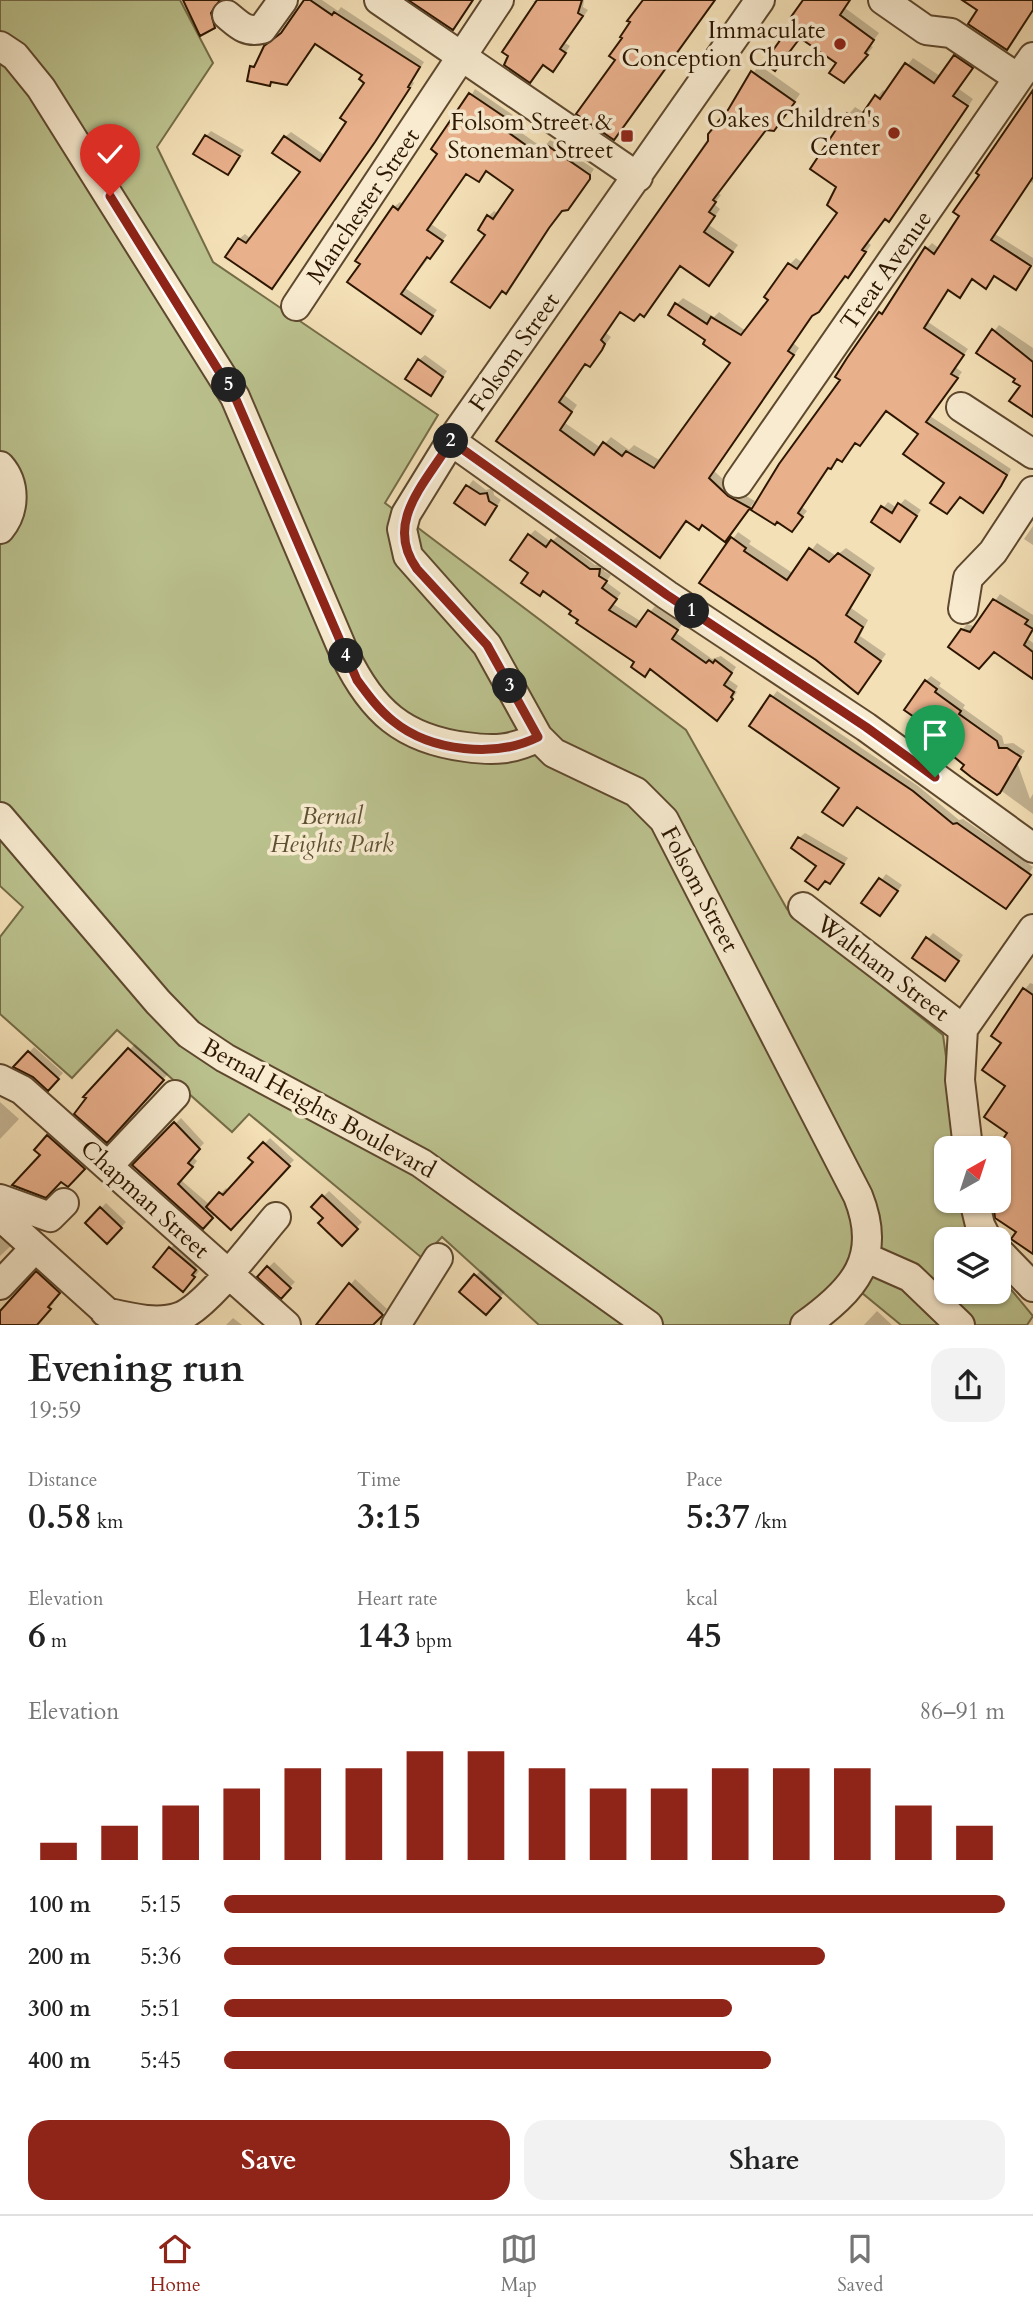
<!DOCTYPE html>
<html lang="en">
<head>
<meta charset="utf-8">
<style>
  :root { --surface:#fff; --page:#f2f2f2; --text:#222; --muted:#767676; --line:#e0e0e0; --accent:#8f2418 }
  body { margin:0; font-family:Cardo,serif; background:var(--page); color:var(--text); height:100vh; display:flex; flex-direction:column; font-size:26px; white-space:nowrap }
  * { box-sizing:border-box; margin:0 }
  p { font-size:23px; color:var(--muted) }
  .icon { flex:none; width:38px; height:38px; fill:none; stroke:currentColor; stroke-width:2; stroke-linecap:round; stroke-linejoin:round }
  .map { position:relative; height:1325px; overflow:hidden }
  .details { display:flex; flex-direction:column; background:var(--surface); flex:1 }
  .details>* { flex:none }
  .needle { width:46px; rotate:39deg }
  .controls { position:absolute; left:934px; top:1136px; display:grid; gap:14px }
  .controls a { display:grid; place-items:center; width:77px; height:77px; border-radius:14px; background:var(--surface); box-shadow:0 2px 5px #0004; font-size:35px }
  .pin { position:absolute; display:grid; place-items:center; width:60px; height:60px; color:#fff; margin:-72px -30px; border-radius:50% 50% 50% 0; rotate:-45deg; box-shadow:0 0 7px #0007 }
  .pin .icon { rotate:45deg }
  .km { position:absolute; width:35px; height:35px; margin:-18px; border-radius:50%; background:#222; color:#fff; font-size:19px; line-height:35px; text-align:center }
  .round { display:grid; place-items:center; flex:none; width:74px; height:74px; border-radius:21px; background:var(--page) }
  .headline { display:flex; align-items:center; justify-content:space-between; height:119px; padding:0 28px }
  h1 { font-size:38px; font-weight:700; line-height:52px }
  .metrics { display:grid; grid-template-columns:repeat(3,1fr); gap:10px; height:119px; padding:7px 28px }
  .metrics div { display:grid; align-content:center }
  .metrics b { font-size:35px; font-weight:700 }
  .metrics small { font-size:19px; font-weight:400 }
  .metrics p { font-size:19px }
  .chart { height:196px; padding:14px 28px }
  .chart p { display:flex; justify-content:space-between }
  .chart svg { width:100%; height:126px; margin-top:7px; stroke:var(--accent); stroke-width:6 }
  .button { display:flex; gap:14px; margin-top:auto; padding:14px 28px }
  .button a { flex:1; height:80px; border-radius:21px; background:var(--accent); color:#fff; font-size:28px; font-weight:700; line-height:80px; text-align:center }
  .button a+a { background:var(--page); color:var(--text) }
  ul { padding:0 28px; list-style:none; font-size:23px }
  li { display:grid; grid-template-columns:112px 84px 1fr; align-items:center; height:52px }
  li i { height:18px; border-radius:9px; background:var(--accent) }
  .dock { display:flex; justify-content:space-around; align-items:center; height:98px; border-top:2px solid var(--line); background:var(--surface); font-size:19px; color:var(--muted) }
  .dock a { display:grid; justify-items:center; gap:4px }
  .dock .active { color:var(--accent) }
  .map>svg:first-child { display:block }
</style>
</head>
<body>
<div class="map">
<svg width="1033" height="1325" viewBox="0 0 1033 1325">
  <rect width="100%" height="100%" fill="#f4e0b7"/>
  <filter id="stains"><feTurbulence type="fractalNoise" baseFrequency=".00286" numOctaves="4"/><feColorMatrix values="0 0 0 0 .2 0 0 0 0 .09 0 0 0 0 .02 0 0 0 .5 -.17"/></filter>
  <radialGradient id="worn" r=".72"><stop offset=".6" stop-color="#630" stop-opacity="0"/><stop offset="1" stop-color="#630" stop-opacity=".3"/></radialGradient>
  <path fill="#bbc28e" stroke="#746c47" stroke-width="2" d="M 0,0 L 180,0 L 213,63 L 157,147 L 213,262 L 438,415 L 385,503 L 686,730 L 787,909 L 943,1035 L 959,1148 L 947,1148 L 947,1200 L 966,1201 L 971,1239 L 947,1239 L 947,1292 L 999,1292 L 999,1275 L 1033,1316 L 1027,1325 L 901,1325 L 851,1284 L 815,1325 L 539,1325 L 442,1237 L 422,1258 L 249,1114 L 232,1132 L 117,1030 L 72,1078 L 0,1014 L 0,937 L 23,907 L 0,886 Z"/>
  <path fill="#0003" d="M 184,0 L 218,0 L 216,14 L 220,21 L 201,33 Z
    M 306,0 L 322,0 L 338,11 L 341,7 L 424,62 L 412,81 L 414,83 L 380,135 L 272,287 L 239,239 L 245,234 L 251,239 L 302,172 L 285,137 L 291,132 L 326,156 L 349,121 L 366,82 L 364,74 L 316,42 L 286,84 L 273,80 L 269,84 L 252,67 L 284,31 Z
    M 584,0 L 583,7 L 588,10 L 565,43 L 570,46 L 558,64 L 536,4 L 533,1 Z
    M 807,0 L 850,0 L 845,8 L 879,33 L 870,45 L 873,47 L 850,75 L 801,36 L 766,62 Z
    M 954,57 L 972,69 L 959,89 L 973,99 L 896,213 L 889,220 L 886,218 L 867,242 L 871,245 L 854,269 L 815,312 L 793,343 L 799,348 L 714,471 L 735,490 L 755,501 L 731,533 L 687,520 L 499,440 L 759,65 L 800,94 L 780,122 L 773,129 L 767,128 L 718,193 L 721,195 L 714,204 L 720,209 L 709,225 L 738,245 L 709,284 L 681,265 L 644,314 L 621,310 L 606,333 L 611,337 L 608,341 L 596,358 L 586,363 L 564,395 L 577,405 L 565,423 L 601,448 L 611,437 L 629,450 L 634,445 L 661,461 L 732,363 L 677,304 L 683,298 L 714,317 L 719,312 L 743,329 L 749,329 L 771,299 L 790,264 L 796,258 L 803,263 L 840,212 L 838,186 L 812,169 L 849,114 L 855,107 L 865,113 L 883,90 L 887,93 L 913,58 L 940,76 Z
    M 475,89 L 513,115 L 509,124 L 543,148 L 550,140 L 554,142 L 594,169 L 573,202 L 554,220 L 506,291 L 487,234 L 489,216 L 494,211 L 498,214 L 516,189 L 487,170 L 484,174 L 467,172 L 431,224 L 447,235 L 405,288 L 437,310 L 426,326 L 349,282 L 394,207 L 400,202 L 404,205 L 439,153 Z
    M 1033,93 L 1033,183 L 1030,181 L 995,234 L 1033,258 L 1033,264 L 1016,288 L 995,275 L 986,286 L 973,278 L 959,296 L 949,289 L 928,322 L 968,349 L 955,367 L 962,372 L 930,416 L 1011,469 L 1006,479 L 988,505 L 960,495 L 947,512 L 946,482 L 920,433 L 886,410 L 829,466 L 802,507 L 807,511 L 792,530 L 754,509 L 800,434 L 842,380 L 881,314 L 927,248 L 932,243 L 940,249 Z
    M 211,131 L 244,150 L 228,173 L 206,136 Z
    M 999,325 L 1033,348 L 1033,415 L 1017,379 L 978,352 Z
    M 425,355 L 447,371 L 436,388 L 419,360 Z
    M 473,480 L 486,490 L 493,488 L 494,495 L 501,500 L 490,517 L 456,503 Z
    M 905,499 L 921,510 L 905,534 L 873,521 L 888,502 L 897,508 Z
    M 1033,526 L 1033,545 L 1024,539 Z
    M 535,530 L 551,542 L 558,536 L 595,565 L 604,564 L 604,571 L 611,575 L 606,582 L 621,593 L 613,604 L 642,622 L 655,606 L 682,624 L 676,633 L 712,659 L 721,656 L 736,667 L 728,679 L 738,686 L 735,691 L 737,692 L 722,713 L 651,668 L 645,675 L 637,662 L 581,619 L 531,572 L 529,536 Z
    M 738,532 L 751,541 L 749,544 L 794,574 L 817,543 L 836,556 L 846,548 L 875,568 L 851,608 L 868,620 L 860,636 L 886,654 L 858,692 L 759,619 L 757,621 L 750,617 L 702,582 Z
    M 1000,594 L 1033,615 L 1033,632 L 1028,639 L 1033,643 L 1033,671 L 962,630 L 967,624 L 976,627 Z
    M 931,676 L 941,683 L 939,686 L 965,705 L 963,708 L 1002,736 L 1004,744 L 1013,743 L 1025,751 L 1017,762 L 1030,799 L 1033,794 L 1033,814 L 966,765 L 933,730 L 926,681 Z
    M 777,691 L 918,786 L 959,820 L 963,819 L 1033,867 L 1012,902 L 1006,907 L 751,725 Z
    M 805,833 L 848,858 L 835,877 L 818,865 L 799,838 Z
    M 886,874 L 902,885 L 885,909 L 864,903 Z
    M 933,933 L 963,955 L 950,973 L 928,939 Z
    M 1030,983 L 1033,984 L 1033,1253 L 999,1200 L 1010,1133 L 1004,1042 L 1011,1007 Z
    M 135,1044 L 168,1074 L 107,1141 L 86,1096 Z
    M 34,1047 L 63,1073 L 48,1089 L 16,1067 Z
    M 0,1102 L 19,1119 L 0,1139 Z
    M 181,1118 L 204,1143 L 192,1156 L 197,1161 L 182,1181 L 210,1205 L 226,1188 L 229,1191 L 255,1162 L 251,1158 L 270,1138 L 294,1160 L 230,1227 L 216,1214 L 203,1227 L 134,1165 Z
    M 54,1131 L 89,1162 L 68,1185 L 36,1150 Z
    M 329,1191 L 362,1222 L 342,1243 L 325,1217 L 313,1207 Z
    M 106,1203 L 126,1222 L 107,1242 L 87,1223 Z
    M 0,1229 L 15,1242 L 0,1256 Z
    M 176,1243 L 200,1264 L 196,1268 L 199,1271 L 188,1284 L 170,1249 Z
    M 274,1262 L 295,1282 L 281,1296 L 259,1277 Z
    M 43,1267 L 64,1286 L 52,1301 L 54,1303 L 35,1325 L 0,1325 L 0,1312 Z
    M 481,1270 L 505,1292 L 485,1313 L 461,1292 Z
    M 355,1279 L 387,1309 L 371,1325 L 320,1325 Z
    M 877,1311 L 892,1325 L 864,1325 Z
    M 233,1318 L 242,1325 L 226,1325 Z"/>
  <path fill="#e9b08c" stroke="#2c1600" stroke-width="2" d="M 183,0 L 220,0 L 211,13 L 215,28 L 200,36 Z
    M 304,0 L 310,0 L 332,15 L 334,12 L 420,67 L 408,87 L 410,88 L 375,142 L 272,289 L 225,257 L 238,238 L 246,243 L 300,172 L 272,153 L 284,136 L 320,161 L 346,122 L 340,118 L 364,83 L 359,79 L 362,75 L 315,44 L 287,85 L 271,82 L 270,86 L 247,81 L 250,66 L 254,67 L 264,46 L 281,33 Z
    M 408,0 L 473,0 L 453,30 Z
    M 537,0 L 582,0 L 578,13 L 583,16 L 560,49 L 566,53 L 553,72 L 543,65 L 530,83 L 504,65 L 508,56 L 502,52 Z
    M 643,0 L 715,0 L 614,140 L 576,114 L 615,60 L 609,56 L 622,38 L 620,37 L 630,22 L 627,21 Z
    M 803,0 L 850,0 L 840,15 L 874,40 L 865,53 L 868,55 L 844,83 L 829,73 L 836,63 L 800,38 L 775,71 L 764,63 L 795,19 L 791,17 Z
    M 962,0 L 1033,0 L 1033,10 L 1007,50 L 968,24 L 977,10 Z
    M 954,55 L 973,68 L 953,96 L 968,106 L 889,222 L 885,219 L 862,250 L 866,252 L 848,278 L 845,276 L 819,312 L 812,316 L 788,351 L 794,355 L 709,478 L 728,496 L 750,508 L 725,542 L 702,525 L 699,530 L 686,521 L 660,558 L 496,441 L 708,141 L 708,134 L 728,110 L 751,71 L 795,102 L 774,131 L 766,130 L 713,200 L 716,202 L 709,212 L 715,216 L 704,232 L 733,252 L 709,286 L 680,266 L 644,317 L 640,314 L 634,321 L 620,312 L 601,340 L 605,344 L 602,350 L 590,367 L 585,364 L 559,402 L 572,412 L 560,430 L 594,455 L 603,442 L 622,456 L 626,451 L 654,468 L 730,363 L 703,344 L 705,340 L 668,315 L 675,303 L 707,324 L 711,317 L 741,335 L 768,300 L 764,297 L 788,263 L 797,269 L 837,213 L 827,205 L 836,187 L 810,169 L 847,113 L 858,120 L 875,95 L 880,99 L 905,63 L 934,83 Z
    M 1033,90 L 1033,177 L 991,240 L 1031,266 L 1016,290 L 994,276 L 986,289 L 972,279 L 960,298 L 948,290 L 924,328 L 964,355 L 951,374 L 958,378 L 926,422 L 1007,475 L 1001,486 L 983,513 L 960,497 L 947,514 L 930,503 L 944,483 L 903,454 L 918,434 L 886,411 L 860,446 L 855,443 L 842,462 L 837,459 L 831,469 L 828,468 L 798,513 L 803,517 L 792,532 L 777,522 L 775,525 L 751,510 L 779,464 L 840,380 L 835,377 L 847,358 L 879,312 L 882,314 L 925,247 L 934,254 L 959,216 L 953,212 L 979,175 L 976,173 Z
    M 469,93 L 509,120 L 505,130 L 537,153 L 543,145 L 548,146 L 590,175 L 590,179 L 568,210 L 562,211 L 549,228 L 506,294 L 502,291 L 490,308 L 451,282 L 485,235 L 478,230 L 487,215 L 493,219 L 513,190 L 486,171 L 479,182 L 466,174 L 427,230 L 443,241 L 430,259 L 427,257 L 401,294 L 433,316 L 421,334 L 347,282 L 360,264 L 355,261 L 393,206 L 398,210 L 437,154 L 431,149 Z
    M 205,135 L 240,156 L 228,175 L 193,154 Z
    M 992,329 L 1033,362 L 1033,417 L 1009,401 L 1020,386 L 1013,382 L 1015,379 L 976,353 Z
    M 418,359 L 443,377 L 431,396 L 405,379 Z
    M 466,485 L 480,494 L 487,493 L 489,501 L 497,506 L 485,525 L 454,503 Z
    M 898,503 L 917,516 L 900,542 L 871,522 L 881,506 L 892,513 Z
    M 528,534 L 546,547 L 551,540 L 590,569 L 600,569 L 599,576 L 607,581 L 602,588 L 617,599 L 609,610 L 636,627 L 648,610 L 678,630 L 672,639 L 706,663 L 709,660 L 713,663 L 715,660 L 732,673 L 724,685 L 734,692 L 731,697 L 733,699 L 717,721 L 650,669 L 645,677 L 631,667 L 634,662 L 576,623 L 578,620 L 569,614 L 571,611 L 543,591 L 540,596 L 521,583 L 528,573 L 510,560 Z
    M 731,537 L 746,548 L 744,551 L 787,580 L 809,548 L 829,562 L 838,553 L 870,575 L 846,615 L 863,627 L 855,642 L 881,661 L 858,694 L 816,660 L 699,583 Z
    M 993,599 L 1028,620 L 1025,624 L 1033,629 L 1024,645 L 1033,652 L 1033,679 L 994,652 L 979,669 L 948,647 L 961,629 L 970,632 Z
    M 925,680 L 937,689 L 935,692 L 961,711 L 959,714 L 997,741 L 999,748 L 1007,748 L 1021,757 L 1000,793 L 997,795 L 971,777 L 961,769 L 964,765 L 927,735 L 930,730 L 927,726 L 904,710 Z
    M 770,695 L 913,791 L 953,824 L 957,823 L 1031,875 L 1006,909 L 857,807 L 843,826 L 822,812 L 839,788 L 749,726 Z
    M 798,837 L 844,864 L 830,884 L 825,881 L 818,890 L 805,881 L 816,866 L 791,848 Z
    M 879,878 L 898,891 L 880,916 L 861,903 Z
    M 926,937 L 959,961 L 945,981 L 912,958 Z
    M 1023,988 L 1033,995 L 1033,1254 L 1011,1239 L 1016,1232 L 995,1218 L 993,1200 L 999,1200 L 999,1145 L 1007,1133 L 984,1117 L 1005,1086 L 982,1070 L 1001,1043 L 991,1036 Z
    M 128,1048 L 164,1080 L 107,1143 L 74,1114 L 86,1098 L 83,1097 Z
    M 28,1051 L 59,1079 L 48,1091 L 33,1077 L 13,1067 Z
    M 174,1122 L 200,1149 L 188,1163 L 193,1167 L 178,1184 L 213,1218 L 203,1229 L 132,1165 Z
    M 47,1135 L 85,1169 L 68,1187 L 61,1182 L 46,1198 L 12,1185 L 40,1155 L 34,1150 Z
    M 263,1142 L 290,1166 L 231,1230 L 206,1207 L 219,1192 L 223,1195 L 253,1162 L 248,1158 Z
    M 322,1195 L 358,1229 L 342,1246 L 318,1223 L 323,1218 L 311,1207 Z
    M 100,1207 L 122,1228 L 107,1244 L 85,1223 Z
    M 169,1247 L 196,1270 L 192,1275 L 195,1277 L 183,1292 L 153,1267 Z
    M 267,1266 L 291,1288 L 281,1299 L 257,1277 Z
    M 36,1271 L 60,1293 L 48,1307 L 51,1309 L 37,1325 L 0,1325 L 0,1311 Z
    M 474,1274 L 501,1298 L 486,1315 L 459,1292 Z
    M 349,1283 L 383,1315 L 373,1325 L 316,1325 Z"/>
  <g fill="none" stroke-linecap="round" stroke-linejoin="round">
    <g stroke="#5e482e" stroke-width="32">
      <path id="minor" d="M 379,0 L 638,177
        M 760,0 L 451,441 L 406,514 L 402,529 L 408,556 L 487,645 L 538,737 L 554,753 L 636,792 L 664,820 L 858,1196 C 883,1258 854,1290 805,1325
        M 883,0 L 926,30 L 951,33 L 1018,78
        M 227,15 C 239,25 246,33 262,29 L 283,0
        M 0,46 L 15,56 L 41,88 L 235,397 L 345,655 C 372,711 403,739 466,747 C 494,751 513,750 538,737
        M 296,306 L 499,0
        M 961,407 L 1033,454
        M 451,441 L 667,595 L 866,727 L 1033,848
        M 0,466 C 16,484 15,511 0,529
        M 738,483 L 1033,57
        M 963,609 L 968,578 L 993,552 L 1033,491
        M 0,817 L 158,1002 L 189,1034 L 225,1058 L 421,1163 L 648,1325
        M 803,907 L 963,1029
        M 0,1079 L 22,1090 L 286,1325
        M 968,1148 L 960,1080 L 963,1029 L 1033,929
        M 108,1166 L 175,1095
        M 0,1199 L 50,1217 L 64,1203
        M 974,1200 L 980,1225 L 987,1239
        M 0,1216 L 120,1324
        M 999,1252 L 1033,1287
        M 867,1258 L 910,1277 L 960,1325
        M 0,1285 L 35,1248
        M 105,1312 C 128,1317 156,1325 179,1317 C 206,1308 256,1240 276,1217
        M 396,1325 L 438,1258"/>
    </g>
    <use href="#minor" stroke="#f8ebd0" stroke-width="28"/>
  </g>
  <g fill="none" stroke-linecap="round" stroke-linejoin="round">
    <g stroke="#fff" stroke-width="14">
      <path id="route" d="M 110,196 L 235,397 L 357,680 C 368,695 379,710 393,721 C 431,752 496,758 538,737 L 487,645 L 417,569 C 383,522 426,483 451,441 L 667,595 L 866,727 L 935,777"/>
    </g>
    <use href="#route" stroke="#8f2418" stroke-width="9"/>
  </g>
  <g fill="#8f2418" stroke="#f8ebd0" stroke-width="2.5">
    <circle cx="840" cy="44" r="7"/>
    <circle cx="894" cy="133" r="7"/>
    <rect x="620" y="129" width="14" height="14" rx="3.5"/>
  </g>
  <g text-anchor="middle" stroke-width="7" stroke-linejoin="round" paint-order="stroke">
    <g font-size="24" fill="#2c1600" stroke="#f8ebd0" text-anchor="end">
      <text x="826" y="38">Immaculate<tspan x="826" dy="28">Conception Church</tspan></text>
      <text x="880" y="127">Oakes Children's<tspan x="880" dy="28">Center</tspan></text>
      <text x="613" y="130">Folsom Street &amp;<tspan x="613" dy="28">Stoneman Street</tspan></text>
    </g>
    <g font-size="24" fill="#2c1600" stroke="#f8ebd0">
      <text transform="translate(363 206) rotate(-56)" y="8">Manchester Street</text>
      <text transform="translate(886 270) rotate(-55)" y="8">Treat Avenue</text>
      <text transform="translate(514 352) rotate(-55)" y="8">Folsom Street</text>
      <text transform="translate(700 889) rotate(62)" y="8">Folsom Street</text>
      <text transform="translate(883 968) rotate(37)" y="8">Waltham Street</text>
      <text transform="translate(319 1108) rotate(29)" y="8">Bernal Heights Boulevard</text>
      <text transform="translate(145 1199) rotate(42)" y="8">Chapman Street</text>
    </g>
    <g font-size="24" font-style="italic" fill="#5e5232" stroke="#f8ebd0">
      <text x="332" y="824">Bernal<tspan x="332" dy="28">Heights Park</tspan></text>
    </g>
  </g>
  <rect width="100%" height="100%" filter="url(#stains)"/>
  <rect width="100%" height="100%" fill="url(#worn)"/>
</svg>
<div class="controls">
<a><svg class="needle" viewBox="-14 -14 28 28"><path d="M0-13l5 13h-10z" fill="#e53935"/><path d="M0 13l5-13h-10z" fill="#767676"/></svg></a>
<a><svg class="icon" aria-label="layers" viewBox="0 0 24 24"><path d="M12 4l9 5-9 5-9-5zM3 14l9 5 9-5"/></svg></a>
</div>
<div class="pin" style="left:935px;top:777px;background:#1e9e55"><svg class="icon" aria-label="arrive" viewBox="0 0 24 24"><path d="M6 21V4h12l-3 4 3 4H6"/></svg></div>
<div class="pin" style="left:110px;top:196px;background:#d93025"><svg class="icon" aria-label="check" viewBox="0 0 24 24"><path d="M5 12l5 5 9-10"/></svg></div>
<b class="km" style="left:692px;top:611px">1</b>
<b class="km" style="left:451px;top:441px">2</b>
<b class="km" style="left:510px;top:686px">3</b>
<b class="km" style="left:346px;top:656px">4</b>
<b class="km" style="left:229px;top:385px">5</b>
</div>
<section class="details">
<div class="headline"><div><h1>Evening run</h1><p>19:59</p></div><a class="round"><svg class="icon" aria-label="share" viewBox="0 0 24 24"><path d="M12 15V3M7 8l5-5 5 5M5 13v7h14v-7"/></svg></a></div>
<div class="metrics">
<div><p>Distance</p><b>0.58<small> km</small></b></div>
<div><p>Time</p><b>3:15</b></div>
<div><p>Pace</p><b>5:37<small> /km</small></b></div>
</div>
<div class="metrics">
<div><p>Elevation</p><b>6<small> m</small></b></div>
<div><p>Heart rate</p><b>143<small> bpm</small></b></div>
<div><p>kcal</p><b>45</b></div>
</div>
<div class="chart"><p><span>Elevation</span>86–91 m</p>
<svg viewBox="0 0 160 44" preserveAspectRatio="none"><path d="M5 44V38M15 44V32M25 44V25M35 44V19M45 44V12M55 44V12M65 44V6M75 44V6M85 44V12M95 44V19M105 44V19M115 44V12M125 44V12M135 44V12M145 44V25M155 44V32"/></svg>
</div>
<ul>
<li><b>100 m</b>5:15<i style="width:100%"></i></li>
<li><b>200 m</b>5:36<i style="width:77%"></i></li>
<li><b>300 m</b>5:51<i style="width:65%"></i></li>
<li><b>400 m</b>5:45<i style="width:70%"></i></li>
</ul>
<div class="button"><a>Save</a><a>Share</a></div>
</section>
<nav class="dock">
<a class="active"><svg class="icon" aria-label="home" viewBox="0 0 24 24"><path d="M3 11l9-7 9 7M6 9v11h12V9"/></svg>Home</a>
<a><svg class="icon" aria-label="map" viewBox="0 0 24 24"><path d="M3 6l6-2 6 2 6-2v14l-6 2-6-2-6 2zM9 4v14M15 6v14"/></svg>Map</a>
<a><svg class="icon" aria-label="saved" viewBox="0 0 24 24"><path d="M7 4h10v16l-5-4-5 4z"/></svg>Saved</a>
</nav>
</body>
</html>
